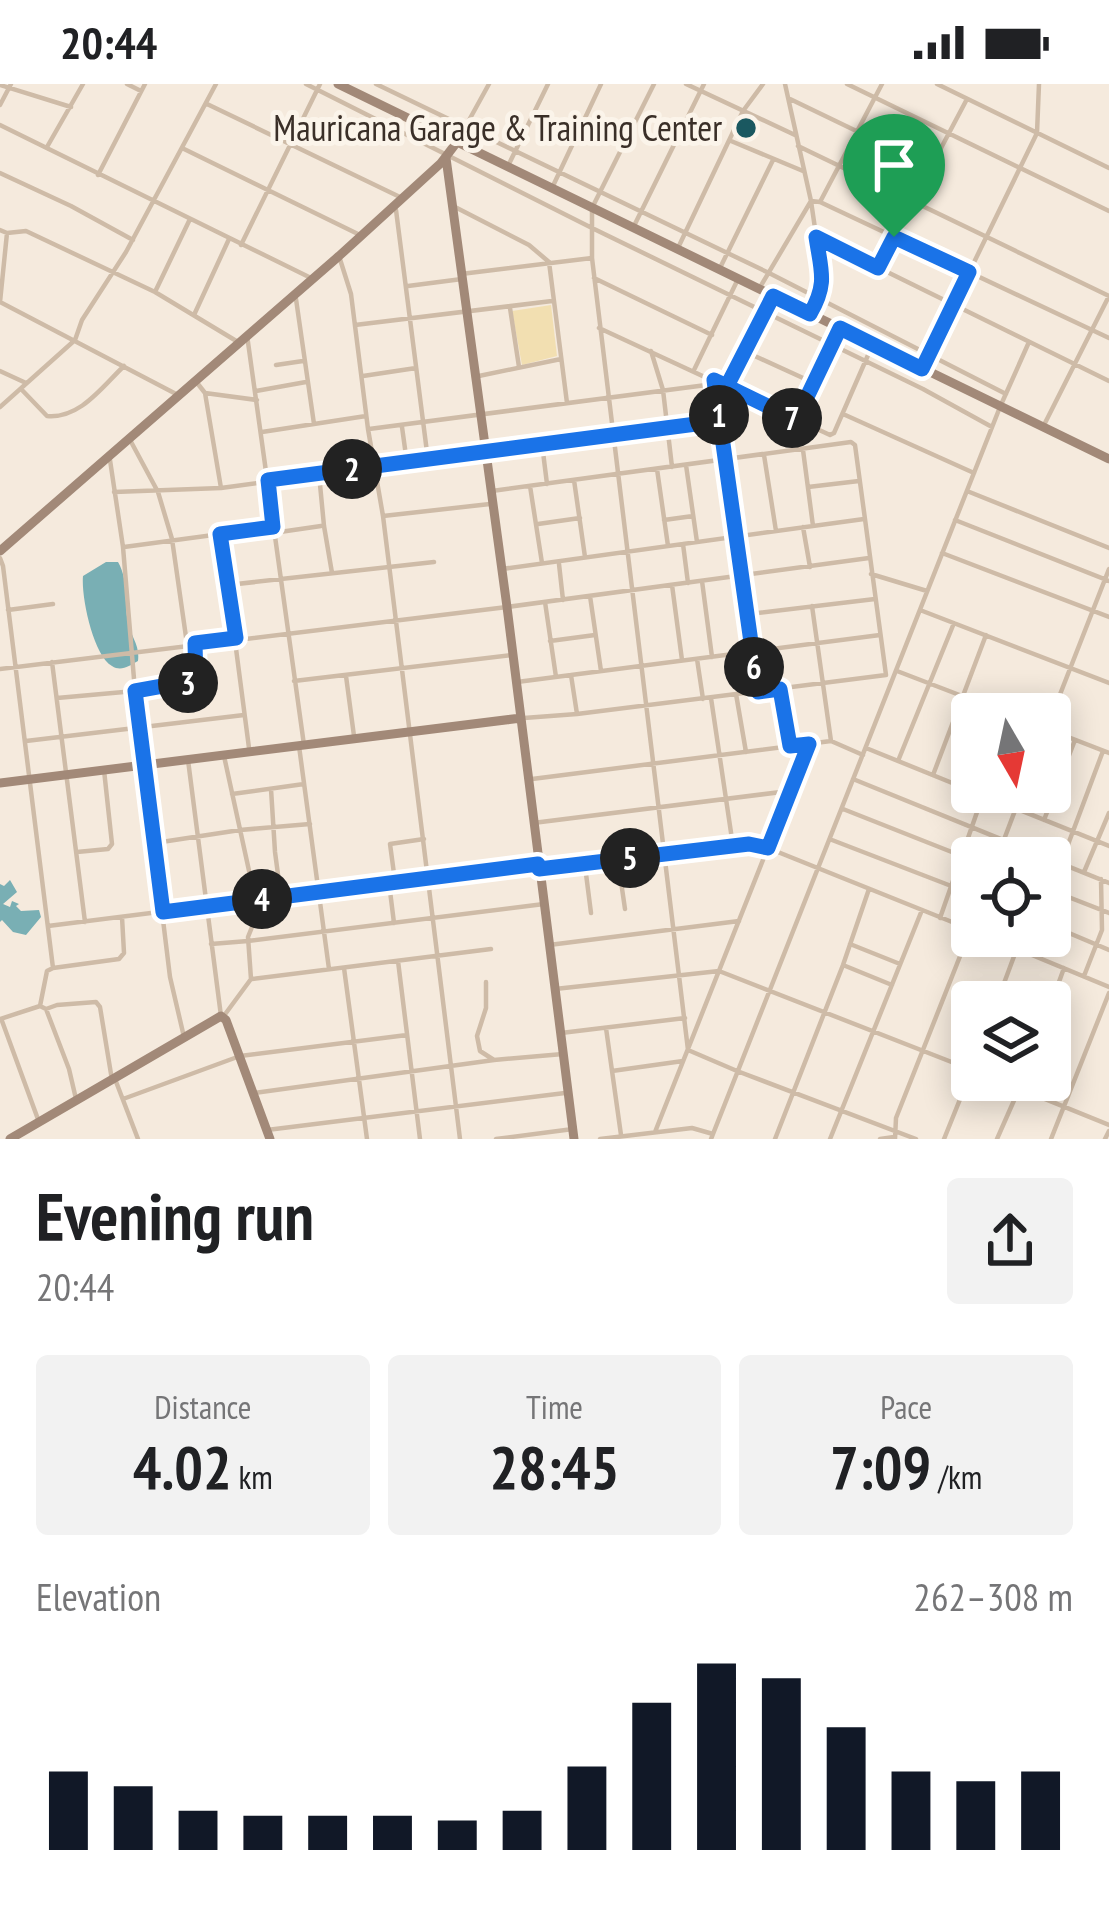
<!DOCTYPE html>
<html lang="en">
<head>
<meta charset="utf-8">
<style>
  :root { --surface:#fff; --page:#f2f2f2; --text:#202124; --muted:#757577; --accent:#111827 }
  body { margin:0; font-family:"PT Sans Narrow",sans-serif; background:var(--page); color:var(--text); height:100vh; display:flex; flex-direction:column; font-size:45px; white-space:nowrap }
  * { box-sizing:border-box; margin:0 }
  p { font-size:39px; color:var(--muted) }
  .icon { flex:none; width:66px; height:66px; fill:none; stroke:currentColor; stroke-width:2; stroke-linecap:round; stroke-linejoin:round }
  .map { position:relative; height:1055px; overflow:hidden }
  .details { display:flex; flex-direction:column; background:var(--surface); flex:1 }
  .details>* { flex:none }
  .needle { width:78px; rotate:171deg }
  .tools { position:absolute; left:951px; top:609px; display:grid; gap:24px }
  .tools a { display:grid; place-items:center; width:120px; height:120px; border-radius:12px; background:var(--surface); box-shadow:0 6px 30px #0003; font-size:60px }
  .pin { position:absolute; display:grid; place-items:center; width:102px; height:102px; color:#fff; margin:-123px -51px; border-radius:50% 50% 50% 0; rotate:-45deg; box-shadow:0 0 12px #0007 }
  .pin .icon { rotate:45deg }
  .km { position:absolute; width:60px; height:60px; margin:-30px; border-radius:50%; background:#222; color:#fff; font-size:33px; line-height:60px; text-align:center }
  .round { display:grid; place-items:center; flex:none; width:126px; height:126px; border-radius:12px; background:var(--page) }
  .headline { display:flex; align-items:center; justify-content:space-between; height:204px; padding:0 36px }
  h1 { font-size:66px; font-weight:800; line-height:90px }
  .stats { display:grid; grid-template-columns:repeat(3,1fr); gap:18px; height:204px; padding:12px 36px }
  .stats div { display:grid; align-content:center; border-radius:12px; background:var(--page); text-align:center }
  .stats b { font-size:60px; font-weight:800 }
  .stats small { font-size:33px; font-weight:400 }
  .stats p { font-size:33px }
  .chart { height:336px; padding:24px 36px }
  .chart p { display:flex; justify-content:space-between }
  .chart svg { width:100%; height:216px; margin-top:12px; stroke:var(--accent); stroke-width:6 }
  .status { display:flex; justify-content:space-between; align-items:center; height:84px; padding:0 60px; background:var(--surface); direction:ltr }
  .status svg { height:33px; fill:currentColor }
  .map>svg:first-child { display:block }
</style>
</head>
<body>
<div class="status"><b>20:44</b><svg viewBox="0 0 49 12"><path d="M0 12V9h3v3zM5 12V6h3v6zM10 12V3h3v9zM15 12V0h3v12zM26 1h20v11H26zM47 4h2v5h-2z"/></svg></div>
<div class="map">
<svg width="1109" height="1055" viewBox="0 0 1109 1055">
  <rect width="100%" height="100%" fill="#f5eadd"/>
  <path fill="#f2dfb1" d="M 551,221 L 557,272 L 522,281 L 512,227 Z"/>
  <path fill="#79afb4" d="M 106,478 L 118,478 C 129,497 124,518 128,538 C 131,554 140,560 138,577 C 129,582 121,588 112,582 C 93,571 81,512 83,492 Z
    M 10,796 L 17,808 L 3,820 L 10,823 L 12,817 L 19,820 L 16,822 L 21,827 L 39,826 L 41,833 L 26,851 L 13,848 L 2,836 L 0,838 L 0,800 L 4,802 Z"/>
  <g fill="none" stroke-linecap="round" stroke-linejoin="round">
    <path stroke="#cebba7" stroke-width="4.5" d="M 127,0 L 141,7
      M 306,0 L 592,144 L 923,305 L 992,343
      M 376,0 L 769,189 L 1006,310
      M 654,0 L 592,124 L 592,174 L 688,966 L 737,987 L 916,1055
      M 686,0 L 795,51
      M 785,0 L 811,117 L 823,199 L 821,210 L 810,230
      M 847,0 L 1109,127
      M 937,0 L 1109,84
      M 0,1 L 71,23
      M 790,15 L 931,83
      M 207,20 L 402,114
      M 0,21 L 11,0
      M 0,41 L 311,194
      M 731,57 L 803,87
      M 457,58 L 489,0
      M 798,62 L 1109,212 L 1045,339
      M 47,63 L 83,0
      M 182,64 L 360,151
      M 508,82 L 548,0
      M 0,89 L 71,122 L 133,156
      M 98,91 L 145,0
      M 552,104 L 601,0
      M 820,118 L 882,0
      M 455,123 L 529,161 L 549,178 L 567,319
      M 396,126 L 428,376
      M 190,135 L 155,208 L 238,258
      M 633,144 L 704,0
      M 0,146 L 7,149 L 26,147 L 155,208
      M 816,153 L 1109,297
      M 241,161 L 320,0
      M 677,166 L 743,27 L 763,0
      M 339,172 L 351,210 L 368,345 L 383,432 L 460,1055
      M 877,185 L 967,15
      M 719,186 L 773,76
      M 461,190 L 592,174
      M 594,194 L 712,251
      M 408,202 L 462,195
      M 759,205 L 811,117 L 820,118 L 1109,254
      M 296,215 L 314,340
      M 0,218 L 178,311
      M 0,218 L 7,149
      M 510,224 L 519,283
      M 194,231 L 229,155
      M 355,241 L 552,217
      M 599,244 L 830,351 L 834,349 L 872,262
      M 247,251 L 304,661
      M 651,267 L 663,306 L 672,383
      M 746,268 L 814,299
      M 276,281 L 303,277
      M 922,285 L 1037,49 L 1039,0
      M 694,286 L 738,195
      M 0,287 L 26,299
      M 363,292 L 416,284
      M 474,293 L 561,275
      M 714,298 L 758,608
      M 198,300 L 205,309 L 221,404
      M 727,302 L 773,212
      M 22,306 L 47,332 C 80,335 102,303 124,282
      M 256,307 L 306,298
      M 205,309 L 257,316
      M 0,323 L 75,256 L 82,236 L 126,168 L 216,0
      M 843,330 L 974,389
      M 796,336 L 840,245
      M 402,343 L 407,379
      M 369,345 L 714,300
      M 262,348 L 366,332
      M 129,354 L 158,408 L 172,455 L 187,560
      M 542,360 L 547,400
      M 803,366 L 813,442
      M 764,371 L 776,447
      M 110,376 L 123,463 L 135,607 L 170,893 L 184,953
      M 686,381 L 697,458
      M 657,385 L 668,462
      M 319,390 L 324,442 L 332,489
      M 574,396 L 585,473
      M 530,402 L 542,479
      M 808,403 L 859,397
      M 492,407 L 851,358 L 855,361 L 886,591 L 577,630 L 524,634
      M 967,407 L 1109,464
      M 114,408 L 221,404 L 719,337
      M 383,432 L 490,420
      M 664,436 L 693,432
      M 955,436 L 1109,497
      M 538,440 L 580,434
      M 803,443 L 810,483
      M 273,449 L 321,442
      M 221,450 L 249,664
      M 683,460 L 688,499
      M 124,463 L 273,443
      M 942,469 L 1109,533
      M 0,474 L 3,482 L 53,884
      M 559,480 L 563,516
      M 502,485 L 864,435
      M 871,490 L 927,507
      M 702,497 L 712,573
      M 228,501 L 434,478
      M 672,501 L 682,576
      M 590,512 L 601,587
      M 545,518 L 556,593
      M 812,522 L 831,657
      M 8,526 L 53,520
      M 920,526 L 1109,599
      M 749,530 L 875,515
      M 550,557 L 595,551
      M 697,575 L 703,615
      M 52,578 L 85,838
      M 0,585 L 507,523 L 869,474
      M 897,587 L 1009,630
      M 571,591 L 577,630
      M 346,592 L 354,652
      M 294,597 L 513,571
      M 517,598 L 880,551
      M 780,605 L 790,662
      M 736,610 L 746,668
      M 57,614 L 135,607 L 193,598 L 198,592 L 195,559
      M 711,614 L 733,762
      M 1050,636 L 1109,485
      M 1050,646 L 1109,669
      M 26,657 L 244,631
      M 299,662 L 329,885
      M 866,664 L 972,707
      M 188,676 L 221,932
      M 898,677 L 954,539
      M 933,691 L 986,551
      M 532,695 L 831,657 L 863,671
      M 853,695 L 1109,799
      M 962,703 L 972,677
      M 271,705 L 275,768 L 281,813
      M 975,708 L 1109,762
      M 232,710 L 304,700
      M 843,725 L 972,776
      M 1044,736 L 1075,656
      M 533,739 L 789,707
      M 832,756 L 972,810
      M 155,759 L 240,746 L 310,740
      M 77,768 L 108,765 L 112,760 L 104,686
      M 997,774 L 1022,708
      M 618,777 L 625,825
      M 585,782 L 591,829
      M 540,785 L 758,760 L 972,846
      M 1084,788 L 1109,729
      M 395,797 L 390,760 L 424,755
      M 389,799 L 394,839
      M 1051,806 L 1103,667
      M 1053,807 L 1109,829
      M 940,834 L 983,711
      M 1050,841 L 1109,866
      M 48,842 L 538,780
      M 986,852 L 1109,903
      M 211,860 L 248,857 L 544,820
      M 850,860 L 900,880
      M 549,861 L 739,837
      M 398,877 L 420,1055
      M 843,881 L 892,901
      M 344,884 L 367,1055
      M 1084,892 L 1102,846 L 1101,795
      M 252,895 L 491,865
      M 486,898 L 486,924 L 477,952 L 480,967 L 494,976
      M 555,905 L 719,887 L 972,986
      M 997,918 L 1016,867
      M 40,922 L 47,887 L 53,884 L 119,875 L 124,869 L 122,833
      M 1050,923 L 1064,884
      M 46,925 L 57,921 L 96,918 L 100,923 L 112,996
      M 223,933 L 251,895 L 248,853 L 258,828 L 224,672
      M 0,935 L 40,922 L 46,925 L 69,985 L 76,1015
      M 2,937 L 39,1038
      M 606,944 L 621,1051
      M 561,949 L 685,934
      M 612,987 L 683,977
      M 115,995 L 138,1055
      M 998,996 L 1109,1041
      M 254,1009 L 494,976 L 563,970
      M 123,1015 L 240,972 L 407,951
      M 267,1046 L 565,1009
      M 655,1048 L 809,660
      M 496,1055 L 573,1045
      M 600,1055 L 692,1044 L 713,1050
      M 711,1055 L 1000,323 L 1029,258
      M 775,1055 L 843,881 L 869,805
      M 830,1055 L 922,826
      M 880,1055 L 894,1053
      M 895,1055 L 896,1034 L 972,842
      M 944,1055 L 971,988
      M 997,1055 L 1023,996
      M 1051,1055 L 1109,909
      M 1105,1055 L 1109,1047"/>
    <path stroke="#a28978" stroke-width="9" d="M 338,0 L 1109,375
      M 446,74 L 507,523 L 574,1055
      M 0,467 L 339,172 L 441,79 L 457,58
      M 0,699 L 521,634
      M 10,1055 L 221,932 L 226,936 L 270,1055"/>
  </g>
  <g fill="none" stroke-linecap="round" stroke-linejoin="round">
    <g stroke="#fff" stroke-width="24">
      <path id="route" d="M 894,153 L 878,184 L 816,153 C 821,187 828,199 810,230 L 773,212 L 727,302 L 714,296 L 719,337 L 268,396 L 273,443 L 220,450 L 236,554 L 195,559 L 196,596 L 135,607 L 163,828 L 538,780 L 539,785 L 749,760 L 768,764 L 809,660 L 790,662 L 780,605 L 758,608 L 714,296 L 796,336 L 840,244 L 922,285 L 969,188 L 894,153"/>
    </g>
    <use href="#route" stroke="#1a73e8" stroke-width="15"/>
  </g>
  <circle fill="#1a5860" stroke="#fbf4ea" stroke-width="4.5" cx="746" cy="44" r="12"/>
  <g text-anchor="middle" stroke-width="10" stroke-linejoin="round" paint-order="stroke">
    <g font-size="36" fill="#3a2f28" stroke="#fbf4ea" text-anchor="end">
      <text x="722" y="57">Mauricana Garage &amp; Training Center</text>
    </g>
  </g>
</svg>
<div class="tools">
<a><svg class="needle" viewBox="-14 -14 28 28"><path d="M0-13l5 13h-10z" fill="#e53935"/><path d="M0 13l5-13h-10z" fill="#757577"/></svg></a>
<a><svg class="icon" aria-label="locate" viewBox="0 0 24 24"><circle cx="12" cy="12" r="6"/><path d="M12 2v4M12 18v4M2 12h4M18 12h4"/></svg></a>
<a><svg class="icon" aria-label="layers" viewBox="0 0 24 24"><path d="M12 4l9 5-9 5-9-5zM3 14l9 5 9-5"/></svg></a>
</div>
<div class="pin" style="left:894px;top:153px;background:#1e9e55"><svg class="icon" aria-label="arrive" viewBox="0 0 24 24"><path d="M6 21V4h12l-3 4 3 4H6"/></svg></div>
<b class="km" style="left:719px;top:331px">1</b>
<b class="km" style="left:352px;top:385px">2</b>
<b class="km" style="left:188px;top:599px">3</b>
<b class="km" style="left:262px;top:815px">4</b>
<b class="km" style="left:630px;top:774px">5</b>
<b class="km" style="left:754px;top:583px">6</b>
<b class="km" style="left:792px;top:334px">7</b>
</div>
<section class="details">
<div class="headline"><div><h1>Evening run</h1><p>20:44</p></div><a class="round"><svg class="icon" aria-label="share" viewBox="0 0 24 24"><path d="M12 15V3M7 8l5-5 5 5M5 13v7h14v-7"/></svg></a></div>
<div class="stats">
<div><p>Distance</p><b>4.02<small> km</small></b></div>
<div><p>Time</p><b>28:45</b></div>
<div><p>Pace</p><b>7:09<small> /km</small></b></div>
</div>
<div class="chart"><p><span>Elevation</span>262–308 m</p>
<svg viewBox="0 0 160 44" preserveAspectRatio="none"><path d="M5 44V28M15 44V31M25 44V36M35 44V37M45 44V37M55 44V37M65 44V38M75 44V36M85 44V27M95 44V14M105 44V6M115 44V9M125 44V19M135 44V28M145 44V30M155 44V28"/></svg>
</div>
</section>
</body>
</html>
